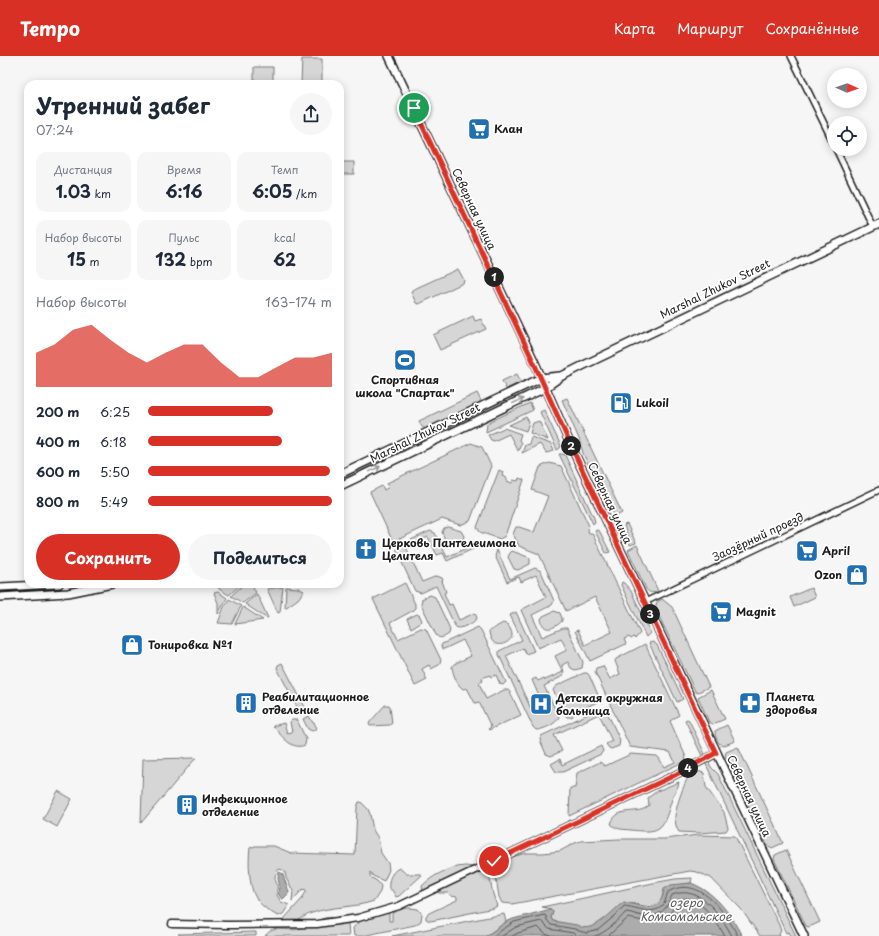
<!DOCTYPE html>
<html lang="ru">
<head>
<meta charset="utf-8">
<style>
  :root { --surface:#fff; --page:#f6f6f7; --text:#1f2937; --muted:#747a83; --accent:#d93025 }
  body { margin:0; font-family:"Playpen Sans",sans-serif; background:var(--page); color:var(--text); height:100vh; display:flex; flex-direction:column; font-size:15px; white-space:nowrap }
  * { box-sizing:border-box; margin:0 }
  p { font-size:13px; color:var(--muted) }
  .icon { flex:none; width:22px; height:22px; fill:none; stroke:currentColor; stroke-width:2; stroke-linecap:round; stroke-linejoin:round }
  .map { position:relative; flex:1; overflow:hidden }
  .panel { position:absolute; left:24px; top:24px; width:320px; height:508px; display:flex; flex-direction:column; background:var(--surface); border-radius:12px; box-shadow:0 2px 10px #0003 }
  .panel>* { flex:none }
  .needle { width:26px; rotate:92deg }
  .buttons { position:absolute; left:827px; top:12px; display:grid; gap:8px }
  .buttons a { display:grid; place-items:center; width:40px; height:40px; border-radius:50%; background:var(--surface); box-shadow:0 2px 10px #0003; font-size:20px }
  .pin { position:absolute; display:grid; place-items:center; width:34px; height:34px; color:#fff; margin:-17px; border:2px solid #fff; border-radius:50%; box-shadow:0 1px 4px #0007 }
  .km { position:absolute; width:20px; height:20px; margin:-10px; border-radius:50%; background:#222; color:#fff; font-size:11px; line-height:20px; text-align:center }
  .round { display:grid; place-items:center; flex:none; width:42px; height:42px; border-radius:21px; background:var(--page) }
  .summary { display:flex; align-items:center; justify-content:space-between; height:68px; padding:0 12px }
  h1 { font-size:22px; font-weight:700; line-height:30px }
  .metrics { display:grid; grid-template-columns:repeat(3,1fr); gap:6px; height:68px; padding:4px 12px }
  .metrics div { display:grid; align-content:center; border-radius:10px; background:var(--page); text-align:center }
  .metrics b { font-size:17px; font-weight:700 }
  .metrics small { font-size:11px; font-weight:400 }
  .metrics p { font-size:11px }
  .chart { height:112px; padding:8px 12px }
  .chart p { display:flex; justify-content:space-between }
  .chart svg { width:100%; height:72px; margin-top:4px; fill:var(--accent); opacity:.7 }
  .primary-button { display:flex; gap:8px; margin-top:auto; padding:8px 12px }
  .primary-button a { flex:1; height:46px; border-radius:24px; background:var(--accent); color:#fff; font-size:16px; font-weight:700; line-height:46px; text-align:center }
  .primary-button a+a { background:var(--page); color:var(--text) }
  ul { padding:0 12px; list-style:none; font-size:13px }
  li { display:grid; grid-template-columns:64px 48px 1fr; align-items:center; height:30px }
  li i { height:10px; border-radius:5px; background:var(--accent) }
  header { display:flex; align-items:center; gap:24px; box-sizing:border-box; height:56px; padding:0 20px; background:var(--accent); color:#fff }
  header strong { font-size:19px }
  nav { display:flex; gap:22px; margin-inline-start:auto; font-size:14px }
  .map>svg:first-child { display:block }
</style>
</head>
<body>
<header>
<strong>Tempo</strong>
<nav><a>Карта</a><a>Маршрут</a><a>Сохранённые</a></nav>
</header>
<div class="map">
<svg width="879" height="880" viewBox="0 0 879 880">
  <rect width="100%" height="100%" fill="#f6f6f6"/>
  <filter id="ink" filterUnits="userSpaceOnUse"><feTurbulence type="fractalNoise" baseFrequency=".025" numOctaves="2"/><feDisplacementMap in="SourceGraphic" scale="8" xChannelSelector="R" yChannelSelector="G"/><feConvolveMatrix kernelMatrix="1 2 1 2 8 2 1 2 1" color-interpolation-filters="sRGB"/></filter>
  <g filter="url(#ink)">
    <path fill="#d6d6d6" stroke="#797979" d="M 302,3 L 322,3 L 322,28 L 301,28 Z
      M 254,11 L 273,11 L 273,28 L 254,28 Z
      M 340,106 L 354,106 L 354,118 L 340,118 Z
      M 458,213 L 464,224 L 463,227 L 419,248 L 416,247 L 411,236 L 412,234 Z
      M 473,260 L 475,265 L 481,263 L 486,273 L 440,294 L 433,279 Z
      M 517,318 L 521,326 L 506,333 L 502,325 Z
      M 477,337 L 481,345 L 470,353 L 428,373 C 422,373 421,370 419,365 Z
      M 567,342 L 622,457 L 616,460 L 606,448 L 583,397 L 579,383 L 562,344 Z
      M 530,347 L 533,354 L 486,376 L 487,368 L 491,365 Z
      M 484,354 L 485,356 L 340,425 L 340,423 Z
      M 544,354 L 561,390 L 560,392 L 557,394 L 540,356 Z
      M 526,361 L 529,366 L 526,375 L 509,369 Z
      M 539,365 L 548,384 L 530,377 L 533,367 Z
      M 504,372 L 521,378 L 519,384 L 521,387 L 518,395 L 509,378 L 494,385 L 491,384 L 488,379 Z
      M 531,381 L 551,388 L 554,395 L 546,397 L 540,388 L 522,397 L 525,389 L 529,388 Z
      M 471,387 L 482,391 L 491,410 L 470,465 L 460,469 L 442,463 L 397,484 L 392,484 L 370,436 L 382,430 L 384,434 L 389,431 L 387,427 Z
      M 559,398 L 562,398 L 565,399 L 594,462 L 595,466 L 593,468 Z
      M 549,407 L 561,410 L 589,470 L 587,472 L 589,477 L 592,477 L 640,577 L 635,583 L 634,581 L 631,583 L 629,581 L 624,583 L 626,588 L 590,605 L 575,575 L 578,574 L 585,589 L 612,576 L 595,541 L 566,555 L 539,498 L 519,490 L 513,478 L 516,471 L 519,471 L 534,476 L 548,440 L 532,434 L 540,411 Z
      M 499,414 L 503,416 L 502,420 L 507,422 L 507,425 L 512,427 L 513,424 L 518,425 L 519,422 L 524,424 L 505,480 L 500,483 L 480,476 L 477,471 Z
      M 627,468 L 636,487 L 630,489 L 624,469 Z
      M 448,471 L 461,475 L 464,480 L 463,484 L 450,490 L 447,489 L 442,476 L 444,472 Z
      M 597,474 L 600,476 L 610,496 L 606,497 L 595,475 Z
      M 430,475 L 435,477 L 447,501 L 477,487 L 475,492 L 447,505 L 443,497 L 437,499 L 428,481 L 406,491 L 422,526 L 437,520 L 442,522 L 443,524 L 442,525 L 446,536 L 444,537 L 449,549 L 452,548 L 459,564 L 475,557 L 477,562 C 474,567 464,572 457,572 L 455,570 L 436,530 L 421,537 L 415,535 L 397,496 L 397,493 L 400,489 Z
      M 637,489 L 658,535 C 653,537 650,538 646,533 L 628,494 Z
      M 497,494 L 510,523 L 535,512 L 541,515 L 554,545 L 552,549 L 532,559 L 542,581 L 563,572 L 567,572 L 583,606 L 582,612 L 575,614 L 571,612 L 568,606 L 562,609 L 564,616 L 563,620 L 544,630 L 559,661 C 557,668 542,674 536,674 L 533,671 L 499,599 L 499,595 L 522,584 L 510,559 L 516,556 L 534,595 L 526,598 L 523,592 L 506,600 L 534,659 L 545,654 L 532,624 L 536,622 L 538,625 L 544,622 L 545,624 L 563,616 L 555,600 L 567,594 L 561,582 L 538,592 L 521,554 L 546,541 L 536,519 L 521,526 L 519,521 L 507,526 L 495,500 Z
      M 512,495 L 528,501 L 530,503 L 530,508 L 518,514 L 514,513 L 508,501 L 510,497 Z
      M 622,526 L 624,527 L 631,535 L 650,575 L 650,577 L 646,581 L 621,529 Z
      M 405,527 L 415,548 L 415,552 L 412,555 L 390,567 L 398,583 L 421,572 L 426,573 L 441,604 L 439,609 L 431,613 L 429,609 L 422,613 L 427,624 L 415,630 L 373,543 Z
      M 219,528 L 241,528 L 229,539 L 219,533 L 217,529 Z
      M 244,528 L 252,528 L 256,537 L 243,547 L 231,540 Z
      M 283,531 L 280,556 L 278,557 L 267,533 Z
      M 286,531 L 298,532 L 304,535 L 298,543 L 285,552 Z
      M 811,532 L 815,541 L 794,551 L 790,541 Z
      M 218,536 L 227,542 L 218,558 L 218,547 L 214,537 Z
      M 257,538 L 268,562 L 266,562 L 245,548 Z
      M 430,539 L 435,541 L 450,573 L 449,578 C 444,581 440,584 436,579 L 421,548 L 422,543 Z
      M 229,543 L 241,550 L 232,568 L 218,567 L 224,551 Z
      M 662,543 L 672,551 L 709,631 L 696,637 L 655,552 L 657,546 Z
      M 243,551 L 263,564 L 235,568 Z
      M 554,555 L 560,557 L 562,562 L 562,565 C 554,573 543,577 541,563 L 543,560 Z
      M 417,558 L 420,560 L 422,565 L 420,567 L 411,572 L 407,563 Z
      M 503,567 L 508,569 C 510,572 512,576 512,579 C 513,586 491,598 489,575 Z
      M 478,571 L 481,574 L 506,626 L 503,629 L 500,628 L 496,619 L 491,621 L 490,619 L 482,622 L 483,625 L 479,627 L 486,643 L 504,634 L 508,634 L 510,636 L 521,659 L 489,674 L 488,673 L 491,671 L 479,646 L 475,647 L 467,632 L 463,633 C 457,629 453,618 452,611 L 454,608 L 471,600 L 463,584 L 444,593 L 442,593 L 441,590 L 442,588 Z
      M 653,586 L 657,589 L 683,643 L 677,646 L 649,587 Z
      M 645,588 L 679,659 L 670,665 L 686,701 L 685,705 L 569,760 L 570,732 L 575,732 L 577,717 L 600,706 L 605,710 L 631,698 L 657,700 L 659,702 L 664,711 L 675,706 L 670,696 L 630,691 L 595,616 L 596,612 L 603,610 L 610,623 L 620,618 L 615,605 L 616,603 Z
      M 282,607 L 306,653 L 300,657 L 277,612 L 278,609 Z
      M 584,617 L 587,617 L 589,619 L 600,643 L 597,646 L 574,657 L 572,661 L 567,661 L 564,658 L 553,634 L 556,630 Z
      M 711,634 L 725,663 L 713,668 L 709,666 L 698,641 Z
      M 385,649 L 389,649 L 390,651 L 392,667 L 390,669 L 370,670 L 369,668 L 370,666 Z
      M 601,652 L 606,654 L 620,684 L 619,690 L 611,693 L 609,692 L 606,688 L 612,685 L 599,658 L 554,679 L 562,695 L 551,700 L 546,698 L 540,684 L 541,680 Z
      M 309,660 L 313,667 L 314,667 L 317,672 L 312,675 L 308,673 L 303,663 Z
      M 687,663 L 689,664 L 711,711 L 718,718 L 796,880 L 791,880 L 789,876 L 786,877 L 685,664 Z
      M 292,664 L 297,664 L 306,683 L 305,689 C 291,695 282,679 273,671 L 273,670 L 284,667 L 287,677 L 292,676 L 290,666 Z
      M 727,669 L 735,685 L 722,690 C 718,687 715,681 715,675 Z
      M 601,690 L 603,695 L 601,698 L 563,716 L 556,716 L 551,708 L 560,703 L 562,709 Z
      M 738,691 L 783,787 L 772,792 L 767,789 L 725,700 L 726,696 Z
      M 196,702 L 195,703 L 141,767 L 143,703 Z
      M 697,715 L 704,717 L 706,731 L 724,756 L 728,772 L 726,775 L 699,777 L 679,776 C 676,772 675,766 675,761 C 675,752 686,722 691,716 Z
      M 679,726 C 678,733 674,736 672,743 C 663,772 663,778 631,774 C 622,773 617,774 611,768 C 617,748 639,761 649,749 L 648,742 L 657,735 Z
      M 58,735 L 72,743 L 57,771 L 43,763 Z
      M 359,746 L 361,746 L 368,753 L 370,758 L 373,774 L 378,782 L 381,797 L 388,807 L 389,814 L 384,825 L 373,820 L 370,816 L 370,821 L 377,825 L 381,830 L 380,836 L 374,845 C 354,852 332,850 312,857 C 302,860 294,872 284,863 L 301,844 L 306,836 L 306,834 L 303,833 L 292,845 L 293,835 L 286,822 L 285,816 L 283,814 L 279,813 C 273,821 275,821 277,829 C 278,832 276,835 277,839 L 281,846 L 289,849 L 283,858 L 278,860 C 270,856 261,850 256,842 C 249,832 248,804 250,792 L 255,790 L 274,790 L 291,797 L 355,799 L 357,751 Z
      M 699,779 L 735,780 L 779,869 L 781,875 L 779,878 L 780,880 L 760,880 L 741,853 L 711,822 L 697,816 L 690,815 L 512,848 L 502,847 L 499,841 L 494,810 L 503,804 L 525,797 L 543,797 L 560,795 L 575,787 L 581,785 L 619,783 L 664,783 Z
      M 786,794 L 820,866 L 809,871 L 806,870 L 774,803 L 775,799 Z
      M 465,810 L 474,811 L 488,814 L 493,838 L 497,850 L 494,852 L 436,864 L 430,865 L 426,863 L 426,860 L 429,857 L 457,844 L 457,841 L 451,840 L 448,837 L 439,837 L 435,834 L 423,836 L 422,830 C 433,819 449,811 465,810 Z
      M 399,812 L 402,814 L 406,818 L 420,818 L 422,819 L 399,840 L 396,841 L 392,834 L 389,833 C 388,824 391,816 399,812 Z
      M 692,822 L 691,827 L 683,828 L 663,837 C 660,858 644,849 630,847 C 627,847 624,847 621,848 C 613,857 600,872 586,873 C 577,873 562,867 553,865 L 551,862 L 553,856 L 551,853 L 542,851 L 653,827 L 675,823 Z
      M 410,852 L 418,853 L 422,858 L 421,865 L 415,869 L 362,880 L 354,880 L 353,872 C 363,860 375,858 389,854 L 389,865 L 392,865 L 392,858 L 400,853 Z
      M 504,858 L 506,866 L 486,880 L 392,880 Z
      M 329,861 L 336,862 L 348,868 L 349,880 L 265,880 C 274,868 287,876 299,873 C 305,871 310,867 316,865 C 320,863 325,862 329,861 Z
      M 256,876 L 256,880 L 182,880 L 178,878 Z"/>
    <path fill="#acacac" stroke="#727272" d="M 279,816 L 283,818 C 284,825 289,833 289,837 L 283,843 L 281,842 L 278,837 L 280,832 L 278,822 Z
      M 691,827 C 715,836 730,857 742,880 L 486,880 L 506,866 L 513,863 L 551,853 L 553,856 L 551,862 L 553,865 L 577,869 C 593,880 613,853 624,846 C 635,848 652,856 660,845 C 663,842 663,837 664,833 L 671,829 Z"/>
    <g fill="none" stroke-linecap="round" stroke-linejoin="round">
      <path stroke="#565656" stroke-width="1" d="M 493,880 L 514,866 L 544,859 L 546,860 L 547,864 L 551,869 L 575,873 L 579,875 L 587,877 L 598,874 L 617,858 L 624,850 C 637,851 654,861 664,848 C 666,844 666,840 668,836 C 699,818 725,856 738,880
        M 502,880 L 516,871 L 541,865 L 549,873 L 573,877 L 577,880
        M 512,880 L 518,877 L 538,871 L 545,878 L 551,880
        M 595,880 C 606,877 618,865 626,856 C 630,856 634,858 638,859 C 657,863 666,856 672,839 C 700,828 721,859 732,880
        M 608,880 L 628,862 C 652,867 667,869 678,844 C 682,843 687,841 690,843 C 706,848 717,867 725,880"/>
      <g stroke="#1c1c1c" stroke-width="8">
        <path id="minor" d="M 791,0 L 834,88
          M 836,93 L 873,171
          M 645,546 L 879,434"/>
      </g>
      <g stroke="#1c1c1c" stroke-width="9">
        <path id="tertiary" d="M 172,868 L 228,869 L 317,868 L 358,862 L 399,850 L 673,720 L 717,697"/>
      </g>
      <g stroke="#1c1c1c" stroke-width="10">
        <path id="secondary" d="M 389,0 L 535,307 L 571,390 L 804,880
          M 340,418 L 541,322 L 560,320
          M 340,430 L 545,332 L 562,320 L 584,309 L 879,168
          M 0,531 L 59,528
          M 0,541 L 68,537 L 112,528"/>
      </g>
      <use href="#minor" stroke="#fff" stroke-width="5"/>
      <use href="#tertiary" stroke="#fff" stroke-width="6"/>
      <use href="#secondary" stroke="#fff" stroke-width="7"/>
    </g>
    <defs><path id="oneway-shaft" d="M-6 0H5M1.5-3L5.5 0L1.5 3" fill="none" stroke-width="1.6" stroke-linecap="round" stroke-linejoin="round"/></defs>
    <g stroke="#999">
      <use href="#oneway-shaft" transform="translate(518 345) rotate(-25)"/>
      <use href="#oneway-shaft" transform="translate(375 413) rotate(-26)"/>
    </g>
  </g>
  <g fill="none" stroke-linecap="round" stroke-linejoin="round" filter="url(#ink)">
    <g stroke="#fff" stroke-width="8">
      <path id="route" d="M 414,52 L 534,307 L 571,390 L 716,697 L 673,720 L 494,805"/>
    </g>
    <use href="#route" stroke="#d93025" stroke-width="5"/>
  </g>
  <defs>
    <g id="supermarket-square" transform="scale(1.15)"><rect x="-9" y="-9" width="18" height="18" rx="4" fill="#1f6fb2" stroke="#fff"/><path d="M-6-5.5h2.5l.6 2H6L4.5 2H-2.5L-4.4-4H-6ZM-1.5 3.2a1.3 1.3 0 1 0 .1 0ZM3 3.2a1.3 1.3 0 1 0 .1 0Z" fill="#fff"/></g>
    <g id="stadium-square" transform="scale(1.15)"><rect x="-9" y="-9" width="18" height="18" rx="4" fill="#1f6fb2" stroke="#fff"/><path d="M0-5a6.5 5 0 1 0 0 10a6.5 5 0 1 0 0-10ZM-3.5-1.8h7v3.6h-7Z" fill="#fff"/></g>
    <g id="fuel-square" transform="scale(1.15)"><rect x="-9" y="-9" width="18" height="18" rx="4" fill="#1f6fb2" stroke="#fff"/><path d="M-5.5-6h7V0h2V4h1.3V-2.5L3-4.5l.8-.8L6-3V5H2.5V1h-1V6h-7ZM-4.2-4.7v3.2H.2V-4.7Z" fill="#fff"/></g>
    <g id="church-square" transform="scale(1.15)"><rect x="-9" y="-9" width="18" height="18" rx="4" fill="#1f6fb2" stroke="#fff"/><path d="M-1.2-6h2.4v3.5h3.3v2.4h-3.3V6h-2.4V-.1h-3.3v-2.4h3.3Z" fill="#fff"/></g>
    <g id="shop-square" transform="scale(1.15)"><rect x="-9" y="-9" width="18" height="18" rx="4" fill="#1f6fb2" stroke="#fff"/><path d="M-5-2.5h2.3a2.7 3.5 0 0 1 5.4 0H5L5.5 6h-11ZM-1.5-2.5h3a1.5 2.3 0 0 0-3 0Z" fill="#fff"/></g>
    <g id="building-square" transform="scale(1.15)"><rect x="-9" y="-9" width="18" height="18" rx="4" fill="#1f6fb2" stroke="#fff"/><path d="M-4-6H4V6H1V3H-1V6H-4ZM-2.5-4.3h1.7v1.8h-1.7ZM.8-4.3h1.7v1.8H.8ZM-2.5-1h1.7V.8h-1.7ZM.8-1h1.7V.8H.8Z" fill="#fff"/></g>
    <g id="pharmacy-square" transform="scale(1.15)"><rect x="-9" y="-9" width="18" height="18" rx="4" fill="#1f6fb2" stroke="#fff"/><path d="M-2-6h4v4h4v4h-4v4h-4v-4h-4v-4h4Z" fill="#fff"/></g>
    <g id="hospital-square" transform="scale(1.15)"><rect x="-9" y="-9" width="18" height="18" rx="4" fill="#1f6fb2" stroke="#fff"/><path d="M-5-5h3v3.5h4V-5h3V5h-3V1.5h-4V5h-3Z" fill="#fff"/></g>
  </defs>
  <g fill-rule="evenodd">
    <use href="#supermarket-square" x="479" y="73"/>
    <use href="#stadium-square" x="405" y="304"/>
    <use href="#fuel-square" x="621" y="347"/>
    <use href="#church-square" x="366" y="493"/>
    <use href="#supermarket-square" x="807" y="495"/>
    <use href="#shop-square" x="857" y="519"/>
    <use href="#supermarket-square" x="721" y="556"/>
    <use href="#shop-square" x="132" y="589"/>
    <use href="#building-square" x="246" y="647"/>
    <use href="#pharmacy-square" x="750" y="647"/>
    <use href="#hospital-square" x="541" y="648"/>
    <use href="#building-square" x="187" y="749"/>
  </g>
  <g text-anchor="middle" stroke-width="3.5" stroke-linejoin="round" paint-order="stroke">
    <g font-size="11" font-weight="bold" fill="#1c1c1c" stroke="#fff" text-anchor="start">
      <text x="494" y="77">Клан</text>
      <text x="405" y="328" text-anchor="middle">Спортивная<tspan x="405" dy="13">школа "Спартак"</tspan></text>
      <text x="636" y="351">Lukoil</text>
      <text x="382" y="491">Церковь Пантелеимона<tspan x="382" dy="13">Целителя</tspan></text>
      <text x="822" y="499">April</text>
      <text x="842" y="523" text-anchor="end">Ozon</text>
      <text x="736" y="560">Magnit</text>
      <text x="148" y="593">Тонировка №1</text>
      <text x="262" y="645">Реабилитационное<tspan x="262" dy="13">отделение</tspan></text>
      <text x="766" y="645">Планета<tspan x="766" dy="13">здоровья</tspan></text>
      <text x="556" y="646">Детская окружная<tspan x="556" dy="13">больница</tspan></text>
      <text x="202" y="747">Инфекционное<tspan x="202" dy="13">отделение</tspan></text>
    </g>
    <g font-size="11" fill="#1c1c1c" stroke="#fff">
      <text transform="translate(474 153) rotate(65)" y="4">Северная улица</text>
      <text transform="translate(715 233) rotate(-26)" y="4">Marshal Zhukov Street</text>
      <text transform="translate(425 377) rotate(-26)" y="4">Marshal Zhukov Street</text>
      <text transform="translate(610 447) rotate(65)" y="4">Северная улица</text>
      <text transform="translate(758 481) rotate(-25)" y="4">Заозёрный проезд</text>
      <text transform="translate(749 740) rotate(65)" y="4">Северная улица</text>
    </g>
    <g font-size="12" font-style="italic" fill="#5d5d5d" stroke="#fff">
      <text x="686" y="851">озеро<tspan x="686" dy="14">Комсомольское</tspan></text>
    </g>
  </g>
</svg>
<div class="buttons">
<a><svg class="needle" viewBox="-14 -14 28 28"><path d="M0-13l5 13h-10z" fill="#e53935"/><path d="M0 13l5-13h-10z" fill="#747a83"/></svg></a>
<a><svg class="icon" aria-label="locate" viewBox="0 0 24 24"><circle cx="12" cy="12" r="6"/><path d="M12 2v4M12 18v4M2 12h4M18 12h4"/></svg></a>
</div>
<div class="pin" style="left:414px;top:52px;background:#1e9e55"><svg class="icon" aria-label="arrive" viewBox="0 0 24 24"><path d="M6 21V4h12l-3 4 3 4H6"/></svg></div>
<div class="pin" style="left:494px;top:805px;background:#d93025"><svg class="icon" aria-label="check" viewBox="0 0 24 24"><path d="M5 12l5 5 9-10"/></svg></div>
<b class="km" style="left:494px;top:221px">1</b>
<b class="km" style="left:571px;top:390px">2</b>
<b class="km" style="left:650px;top:558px">3</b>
<b class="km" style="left:688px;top:712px">4</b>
<section class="panel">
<div class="summary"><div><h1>Утренний забег</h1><p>07:24</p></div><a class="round"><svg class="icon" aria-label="share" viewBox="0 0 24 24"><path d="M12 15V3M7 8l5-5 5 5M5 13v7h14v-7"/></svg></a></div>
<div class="metrics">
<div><p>Дистанция</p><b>1.03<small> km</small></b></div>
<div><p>Время</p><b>6:16</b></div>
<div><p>Темп</p><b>6:05<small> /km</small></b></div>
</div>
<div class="metrics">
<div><p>Набор высоты</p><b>15<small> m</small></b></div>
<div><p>Пульс</p><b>132<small> bpm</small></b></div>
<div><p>kcal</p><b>62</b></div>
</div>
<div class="chart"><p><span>Набор высоты</span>163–174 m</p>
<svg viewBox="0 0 160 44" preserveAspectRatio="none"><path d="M0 44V23L10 18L20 9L30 6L40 15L50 23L60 29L70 23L80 18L90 18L100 29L110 38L120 38L130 32L140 26L150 26L160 23V44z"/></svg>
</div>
<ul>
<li><b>200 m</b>6:25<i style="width:68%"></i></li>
<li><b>400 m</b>6:18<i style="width:73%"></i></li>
<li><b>600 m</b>5:50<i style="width:99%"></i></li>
<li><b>800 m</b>5:49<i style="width:100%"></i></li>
</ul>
<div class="primary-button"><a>Сохранить</a><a>Поделиться</a></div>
</section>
</div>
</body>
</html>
